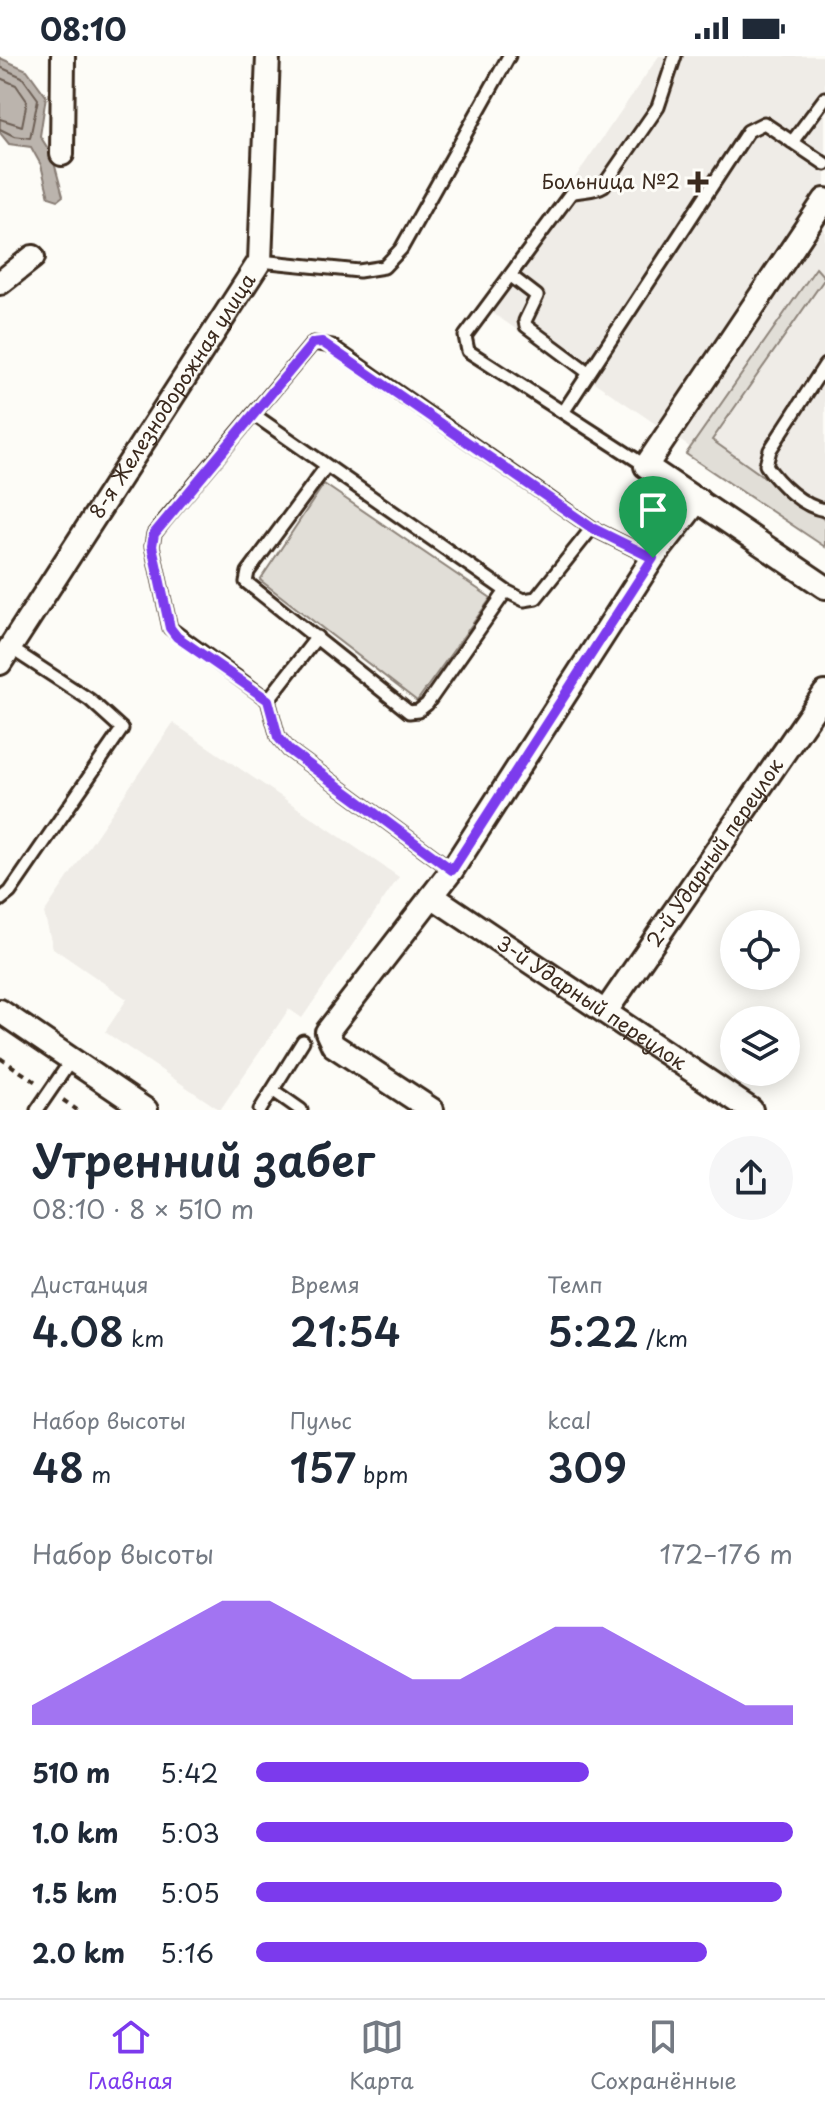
<!DOCTYPE html>
<html lang="ru">
<head>
<meta charset="utf-8">
<style>
  :root { --surface:#fff; --page:#f6f6f7; --text:#1f2937; --muted:#747a83; --line:#e0e1e3; --accent:#7c3aed }
  body { margin:0; font-family:"Playpen Sans",sans-serif; background:var(--page); color:var(--text); height:100vh; display:flex; flex-direction:column; font-size:30px; white-space:nowrap }
  * { box-sizing:border-box; margin:0 }
  p { font-size:26px; color:var(--muted) }
  .icon { flex:none; width:44px; height:44px; fill:none; stroke:currentColor; stroke-width:2; stroke-linecap:round; stroke-linejoin:round }
  .map { position:relative; height:1054px; overflow:hidden }
  .details { display:flex; flex-direction:column; background:var(--surface); flex:1 }
  .details>* { flex:none }
  .tools { position:absolute; left:720px; top:854px; display:grid; gap:16px }
  .tools a { display:grid; place-items:center; width:80px; height:80px; border-radius:50%; background:var(--surface); box-shadow:0 4px 20px #0003; font-size:40px }
  .pin { position:absolute; display:grid; place-items:center; width:68px; height:68px; color:#fff; margin:-82px -34px; border-radius:50% 50% 50% 0; rotate:-45deg; box-shadow:0 0 8px #0007 }
  .pin .icon { rotate:45deg }
  .round { display:grid; place-items:center; flex:none; width:84px; height:84px; border-radius:42px; background:var(--page) }
  .headline { display:flex; align-items:center; justify-content:space-between; height:136px; padding:0 32px }
  h1 { font-size:44px; font-weight:600; line-height:60px }
  .figures { display:grid; grid-template-columns:repeat(3,1fr); gap:12px; height:136px; padding:8px 32px }
  .figures div { display:grid; align-content:center }
  .figures b { font-size:40px; font-weight:600 }
  .figures small { font-size:22px; font-weight:400 }
  .figures p { font-size:22px }
  .chart { height:224px; padding:16px 32px }
  .chart p { display:flex; justify-content:space-between }
  .chart svg { width:100%; height:144px; margin-top:8px; fill:var(--accent); opacity:.7 }
  ul { padding:0 32px; list-style:none; font-size:26px }
  li { display:grid; grid-template-columns:128px 96px 1fr; align-items:center; height:60px }
  li i { height:20px; border-radius:10px; background:var(--accent) }
  .status { display:flex; justify-content:space-between; align-items:center; height:56px; padding:0 40px; background:var(--surface); direction:ltr }
  .status svg { height:22px; fill:currentColor }
  .tab-bar { display:flex; justify-content:space-around; align-items:center; height:112px; border-top:2px solid var(--line); background:var(--surface); font-size:22px; color:var(--muted) }
  .tab-bar a { display:grid; justify-items:center; gap:4px }
  .tab-bar .selected { color:var(--accent) }
  .map>svg:first-child { display:block }
</style>
</head>
<body>
<div class="status"><b>08:10</b><svg viewBox="0 0 49 12"><path d="M0 12V9h3v3zM5 12V6h3v6zM10 12V3h3v9zM15 12V0h3v12zM26 1h20v11H26zM47 4h2v5h-2z"/></svg></div>
<div class="map">
<svg width="825" height="1054" viewBox="0 0 825 1054">
  <rect width="100%" height="100%" fill="#fdfcf7"/>
  <filter id="ink" filterUnits="userSpaceOnUse"><feTurbulence type="fractalNoise" baseFrequency=".0125" numOctaves="2"/><feDisplacementMap in="SourceGraphic" scale="16" xChannelSelector="R" yChannelSelector="G"/><feConvolveMatrix kernelMatrix="1 2 1 2 8 2 1 2 1" color-interpolation-filters="sRGB"/></filter>
  <g filter="url(#ink)">
    <path fill="#efece7" d="M 659,0 L 825,0 L 825,483 L 485,252 Z
      M 173,667 L 399,821 L 302,962 L 289,953 L 220,1054 L 105,976 L 127,943 L 53,892 L 44,857 Z"/>
    <path fill="#e1ded7" stroke="#8e847a" stroke-width="2" d="M 816,212 L 825,222 L 712,384 L 825,464 L 825,491 L 686,398 Z
      M 324,428 L 491,542 L 417,645 L 260,524 Z"/>
    <path fill="#bbb4ad" stroke="#887d74" stroke-width="2" d="M 0,2 L 27,14 L 46,40 L 40,80 L 52,99 L 63,140 L 58,144 L 49,141 L 41,109 L 31,91 L 9,88 L 0,77 Z"/>
    <g fill="none" stroke-linecap="round" stroke-linejoin="round">
      <path stroke="#6e6157" stroke-width="2" d="M 0,11 L 22,21 L 38,43 L 30,82 L 14,80 L 0,73
        M 0,22 L 16,29 L 27,45 L 22,70 L 0,63"/>
      <g stroke="#3b2a1e" stroke-width="17">
        <path id="lane" d="M 792,86 L 825,42
          M 260,205 L 359,215 L 384,211 L 401,193 L 509,0
          M 511,220 L 537,240 L 525,265 L 526,270 L 589,317
          M 825,309 L 770,394 L 766,409 C 778,427 803,451 825,454
          M 564,355 L 748,75 L 764,67 L 825,108
          M 253,358 L 506,535 L 524,544 L 536,542 L 592,472
          M 646,410 L 468,295 L 465,280 L 571,137 C 583,133 593,136 604,129 L 658,51 L 675,0
          M 325,412 L 248,516 L 246,526 L 409,656 L 418,655 L 427,648 L 506,535
          M 317,581 L 268,644 L 170,572 L 152,490 L 154,478 L 164,465 L 313,287 L 332,290 L 592,472 L 653,502
          M 268,644 L 278,681 L 289,694 L 452,814
          M 0,844 L 10,836 L 122,673 L 90,644 L 12,593
          M 274,1035 L 301,1054
          M 37,1054 L 72,1003
          M 260,1054 L 303,985"/>
      </g>
      <g stroke="#3b2a1e" stroke-width="28">
        <g id="street">
          <path d="M 62,98 L 63,0"/>
          <path d="M 825,144 L 646,410 L 825,531"/>
          <path d="M 0,227 L 33,201"/>
          <path id="s1" d="M 0,607 L 260,205 L 268,0"/>
          <path id="s2" d="M 432,840 L 751,1054"/>
          <path d="M 0,955 L 146,1054"/>
          <path id="s3" d="M 606,955 L 825,637"/>
          <path d="M 432,1054 L 333,989 L 327,976 L 452,814 L 653,502 L 698,444"/>
        </g>
      </g>
      <path stroke="#3b2a1e" stroke-width="4" stroke-dasharray="6 6" stroke-linecap="butt" d="M 0,1002 L 39,1028
        M 63,1044 L 77,1054"/>
      <use href="#lane" stroke="#fdfcf7" stroke-width="11"/>
      <use href="#street" stroke="#fdfcf7" stroke-width="22"/>
    </g>
  </g>
  <g fill="none" stroke-linecap="round" stroke-linejoin="round" filter="url(#ink)">
    <g stroke="#fff" stroke-width="16">
      <path id="route" d="M 322,286 L 592,472 L 653,502 L 452,814 L 289,694 L 278,681 L 268,644 L 177,581 L 170,572 L 152,490 L 154,478 L 313,287 Z"/>
    </g>
    <use href="#route" stroke="#7c3aed" stroke-width="10"/>
  </g>
  <path fill="#3b2a1e" stroke="#fdfcf7" stroke-width="3" d="M694 114h8v8h8v8h-8v8h-8v-8h-8v-8h8z"/>
  <g text-anchor="middle" stroke-width="6" stroke-linejoin="round" paint-order="stroke">
    <g font-size="20" fill="#3b2a1e" stroke="#fdfcf7" text-anchor="end">
      <text x="680" y="133">Больница №2</text>
    </g>
    <g font-size="20" fill="#3b2a1e" stroke="#fdfcf7">
      <text dy="7" stroke="none"><textPath href="#s1" startOffset="318">8-я Железнодорожная улица</textPath></text>
      <text dy="7" stroke="none"><textPath href="#s3" startOffset="192">2-й Ударный переулок</textPath></text>
      <text dy="7" stroke="none"><textPath href="#s2" startOffset="192">3-й Ударный переулок</textPath></text>
    </g>
  </g>
</svg>
<div class="tools">
<a><svg class="icon" aria-label="locate" viewBox="0 0 24 24"><circle cx="12" cy="12" r="6"/><path d="M12 2v4M12 18v4M2 12h4M18 12h4"/></svg></a>
<a><svg class="icon" aria-label="layers" viewBox="0 0 24 24"><path d="M12 4l9 5-9 5-9-5zM3 14l9 5 9-5"/></svg></a>
</div>
<div class="pin" style="left:653px;top:502px;background:#1e9e55"><svg class="icon" aria-label="arrive" viewBox="0 0 24 24"><path d="M6 21V4h12l-3 4 3 4H6"/></svg></div>
</div>
<section class="details">
<div class="headline"><div><h1>Утренний забег</h1><p>08:10 · 8 × 510 m</p></div><a class="round"><svg class="icon" aria-label="share" viewBox="0 0 24 24"><path d="M12 15V3M7 8l5-5 5 5M5 13v7h14v-7"/></svg></a></div>
<div class="figures">
<div><p>Дистанция</p><b>4.08<small> km</small></b></div>
<div><p>Время</p><b>21:54</b></div>
<div><p>Темп</p><b>5:22<small> /km</small></b></div>
</div>
<div class="figures">
<div><p>Набор высоты</p><b>48<small> m</small></b></div>
<div><p>Пульс</p><b>157<small> bpm</small></b></div>
<div><p>kcal</p><b>309</b></div>
</div>
<div class="chart"><p><span>Набор высоты</span>172–176 m</p>
<svg viewBox="0 0 160 44" preserveAspectRatio="none"><path d="M0 44V38L10 30L20 22L30 14L40 6L50 6L60 14L70 22L80 30L90 30L100 22L110 14L120 14L130 22L140 30L150 38L160 38V44z"/></svg>
</div>
<ul>
<li><b>510 m</b>5:42<i style="width:62%"></i></li>
<li><b>1.0 km</b>5:03<i style="width:100%"></i></li>
<li><b>1.5 km</b>5:05<i style="width:98%"></i></li>
<li><b>2.0 km</b>5:16<i style="width:84%"></i></li>
</ul>
</section>
<nav class="tab-bar">
<a class="selected"><svg class="icon" aria-label="home" viewBox="0 0 24 24"><path d="M3 11l9-7 9 7M6 9v11h12V9"/></svg>Главная</a>
<a><svg class="icon" aria-label="map" viewBox="0 0 24 24"><path d="M3 6l6-2 6 2 6-2v14l-6 2-6-2-6 2zM9 4v14M15 6v14"/></svg>Карта</a>
<a><svg class="icon" aria-label="saved" viewBox="0 0 24 24"><path d="M7 4h10v16l-5-4-5 4z"/></svg>Сохранённые</a>
</nav>
</body>
</html>
